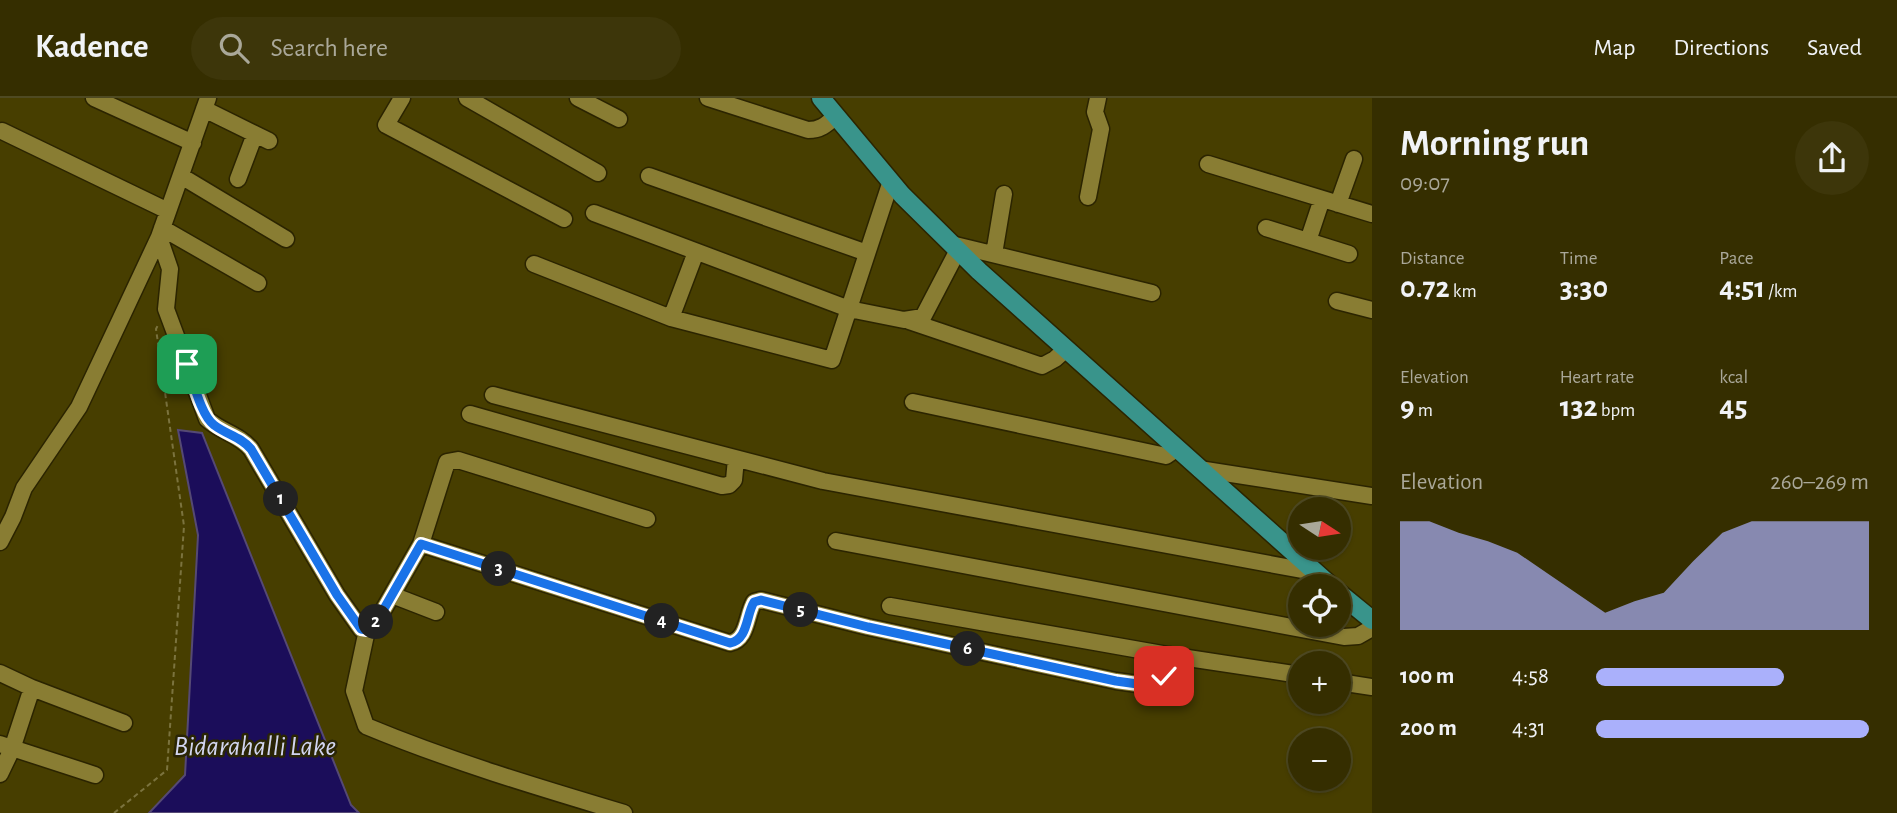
<!DOCTYPE html>
<html lang="en">
<head>
<meta charset="utf-8">
<style>
  :root { --surface:#352e00; --page:#3d360a; --text:#f1f3f6; --muted:#aaa899; --line:#4f4a22; --accent:#aab0fb }
  body { margin:0; font-family:"Alegreya Sans",sans-serif; background:var(--page); color:var(--text); height:100vh; display:flex; flex-direction:column; font-size:26px; white-space:nowrap }
  * { box-sizing:border-box; margin:0 }
  p { font-size:23px; color:var(--muted) }
  .icon { flex:none; width:38px; height:38px; fill:none; stroke:currentColor; stroke-width:2; stroke-linecap:round; stroke-linejoin:round }
  .map { position:relative; flex:1; overflow:hidden }
  .details { display:flex; flex-direction:column; background:var(--surface); width:525px }
  .details>* { flex:none }
  .needle { width:46px; rotate:102deg }
  .buttons { position:absolute; left:1288px; top:399px; display:grid; gap:14px }
  .buttons a { display:grid; place-items:center; width:63px; height:63px; border-radius:50%; background:var(--surface); box-shadow:0 2px 5px #0004,0 0 0 2px var(--line); font-size:35px }
  .pin { position:absolute; display:grid; place-items:center; width:60px; height:60px; color:#fff; margin:-30px; border-radius:14px; box-shadow:0 4px 10px #0006 }
  .km { position:absolute; width:35px; height:35px; margin:-18px; border-radius:50%; background:#222; color:#fff; font-size:19px; line-height:35px; text-align:center }
  .round { display:grid; place-items:center; flex:none; width:74px; height:74px; border-radius:37px; background:var(--page) }
  .overview { display:flex; align-items:center; justify-content:space-between; height:119px; padding:0 28px }
  h1 { font-size:38px; font-weight:600; line-height:52px }
  .stats { display:grid; grid-template-columns:repeat(3,1fr); gap:10px; height:119px; padding:7px 28px }
  .stats div { display:grid; align-content:center }
  .stats b { font-size:30px; font-weight:600 }
  .stats small { font-size:19px; font-weight:400 }
  .stats p { font-size:19px }
  .chart { height:196px; padding:14px 28px }
  .chart p { display:flex; justify-content:space-between }
  .chart svg { width:100%; height:126px; margin-top:7px; fill:var(--accent); opacity:.7 }
  ul { padding:0 28px; list-style:none; font-size:23px }
  li { display:grid; grid-template-columns:112px 84px 1fr; align-items:center; height:52px }
  li i { height:18px; border-radius:9px; background:var(--accent) }
  header { display:flex; align-items:center; gap:42px; box-sizing:border-box; height:98px; padding:0 35px; background:var(--surface); border-bottom:2px solid var(--line) }
  header strong { font-size:33px }
  nav { display:flex; gap:38px; margin-inline-start:auto; font-size:24px }
  .search { width:490px; height:63px; background:var(--page); display:flex; align-items:center; gap:18px; box-sizing:border-box; padding:0 24px; border-radius:38px; color:var(--muted); font-size:26px }
  main { display:flex; flex:1; min-height:0 }
  .map>svg:first-child { display:block }
</style>
</head>
<body>
<header>
<strong>Kadence</strong>
<div class="search"><svg class="icon" aria-label="search" viewBox="0 0 24 24"><circle cx="10" cy="10" r="6"/><path d="M15 15l6 6"/></svg>Search here</div>
<nav><a>Map</a><a>Directions</a><a>Saved</a></nav>
</header>
<main>
<div class="map">
<svg width="1372" height="715" viewBox="0 0 1372 715">
  <rect width="100%" height="100%" fill="#473e00"/>
  <path fill="#1b0d5a" stroke="#554974" stroke-width="2" d="M 178,332 L 202,335 L 351,707 L 359,715 L 149,715 L 185,677 L 198,437 Z"/>
  <g fill="none" stroke-linecap="round" stroke-linejoin="round">
    <g stroke="#2b2400" stroke-width="19">
      <path id="minor" d="M 94,0 L 193,45
        M 402,0 L 386,27 L 564,121
        M 467,0 L 598,75
        M 578,0 L 619,21
        M 708,0 L 808,32 C 821,32 827,26 836,18
        M 204,11 L 269,43
        M 2,33 L 168,113
        M 1208,66 L 1372,116
        M 181,78 L 286,141
        M 649,78 L 867,155
        M 238,81 L 255,36
        M 1088,99 L 1101,31 L 1095,14 L 1098,0
        M 1338,106 L 1354,61
        M 594,115 L 849,211 L 904,222 L 923,219 L 958,152
        M 162,130 L 258,185
        M 1266,130 L 1349,156
        M 159,139 L 170,171 L 166,211 L 207,321 C 221,334 239,336 251,351 L 337,497 L 361,531 L 373,530 L 421,446 L 447,364 L 458,362 L 647,421
        M 1308,143 L 1322,101
        M 951,146 L 1152,195
        M 994,156 L 1004,96
        M 534,166 L 671,220 L 832,262 L 891,83
        M 1337,203 L 1372,212
        M 671,220 L 696,154
        M 909,223 L 1042,268 L 1055,261 L 1065,252
        M 493,297 L 823,383 L 1313,474
        M 913,304 L 1166,358 L 1176,351
        M 470,316 L 722,388 L 729,387 L 734,382 L 736,361
        M 1199,371 L 1372,398
        M 836,443 L 1344,539 L 1358,538 L 1372,530
        M 0,444 L 13,419 L 24,390 L 79,309 L 121,220 L 159,139 L 208,0
        M 421,446 L 730,545 C 748,541 746,518 754,504 L 761,502 L 868,529 L 1116,583 L 1152,588 L 1164,578 L 1168,557
        M 392,497 L 436,514
        M 890,508 L 1168,557 L 1300,577
        M 367,532 L 354,593 L 366,628 C 450,663 537,689 624,715
        M 0,575 L 32,590 L 124,625
        M 1339,584 L 1372,589
        M 0,646 L 95,677
        M 0,676 L 12,651 L 32,590"/>
    </g>
    <g stroke="#2b2400" stroke-width="21">
      <path id="major" d="M 821,0 L 902,97 L 979,173 L 1331,488
        M 1339,495 L 1372,522"/>
    </g>
    <path stroke="#7b733e" stroke-width="2" stroke-dasharray="5 3.5" stroke-linecap="butt" d="M 114,715 L 167,672 L 184,428 L 156,231 L 158,227"/>
    <use href="#minor" stroke="#897d33" stroke-width="16"/>
    <use href="#major" stroke="#39948b" stroke-width="18"/>
  </g>
  <g fill="none" stroke-linecap="round" stroke-linejoin="round">
    <g stroke="#fff" stroke-width="14">
      <path id="route" d="M 187,266 C 193,282 201,318 214,327 C 227,337 240,338 251,351 L 337,497 L 361,531 L 367,532 L 373,530 L 421,446 L 730,545 C 748,542 746,517 754,504 L 761,502 L 868,529 L 1116,583 L 1152,588 L 1164,578"/>
    </g>
    <use href="#route" stroke="#1a73e8" stroke-width="9"/>
  </g>
  <g text-anchor="middle" stroke-width="5" stroke-linejoin="round" paint-order="stroke">
    <g font-size="28" font-style="italic" fill="#d2d5f0" stroke="#2a2505">
      <text x="255" y="657">Bidarahalli Lake</text>
    </g>
  </g>
</svg>
<div class="buttons">
<a><svg class="needle" viewBox="-14 -14 28 28"><path d="M0-13l5 13h-10z" fill="#e53935"/><path d="M0 13l5-13h-10z" fill="#aaa899"/></svg></a>
<a><svg class="icon" aria-label="locate" viewBox="0 0 24 24"><circle cx="12" cy="12" r="6"/><path d="M12 2v4M12 18v4M2 12h4M18 12h4"/></svg></a>
<a>+</a>
<a>−</a>
</div>
<div class="pin" style="left:187px;top:266px;background:#1e9e55"><svg class="icon" aria-label="arrive" viewBox="0 0 24 24"><path d="M6 21V4h12l-3 4 3 4H6"/></svg></div>
<div class="pin" style="left:1164px;top:578px;background:#d93025"><svg class="icon" aria-label="check" viewBox="0 0 24 24"><path d="M5 12l5 5 9-10"/></svg></div>
<b class="km" style="left:281px;top:401px">1</b>
<b class="km" style="left:376px;top:524px">2</b>
<b class="km" style="left:499px;top:471px">3</b>
<b class="km" style="left:662px;top:523px">4</b>
<b class="km" style="left:801px;top:512px">5</b>
<b class="km" style="left:968px;top:551px">6</b>
</div>
<section class="details">
<div class="overview"><div><h1>Morning run</h1><p>09:07</p></div><a class="round"><svg class="icon" aria-label="share" viewBox="0 0 24 24"><path d="M12 15V3M7 8l5-5 5 5M5 13v7h14v-7"/></svg></a></div>
<div class="stats">
<div><p>Distance</p><b>0.72<small> km</small></b></div>
<div><p>Time</p><b>3:30</b></div>
<div><p>Pace</p><b>4:51<small> /km</small></b></div>
</div>
<div class="stats">
<div><p>Elevation</p><b>9<small> m</small></b></div>
<div><p>Heart rate</p><b>132<small> bpm</small></b></div>
<div><p>kcal</p><b>45</b></div>
</div>
<div class="chart"><p><span>Elevation</span>260–269 m</p>
<svg viewBox="0 0 160 44" preserveAspectRatio="none"><path d="M0 44V6L10 6L20 10L30 13L40 17L50 24L60 31L70 38L80 34L90 31L100 20L110 10L120 6L130 6L140 6L150 6L160 6V44z"/></svg>
</div>
<ul>
<li><b>100 m</b>4:58<i style="width:69%"></i></li>
<li><b>200 m</b>4:31<i style="width:100%"></i></li>
</ul>
</section>
</main>
</body>
</html>
